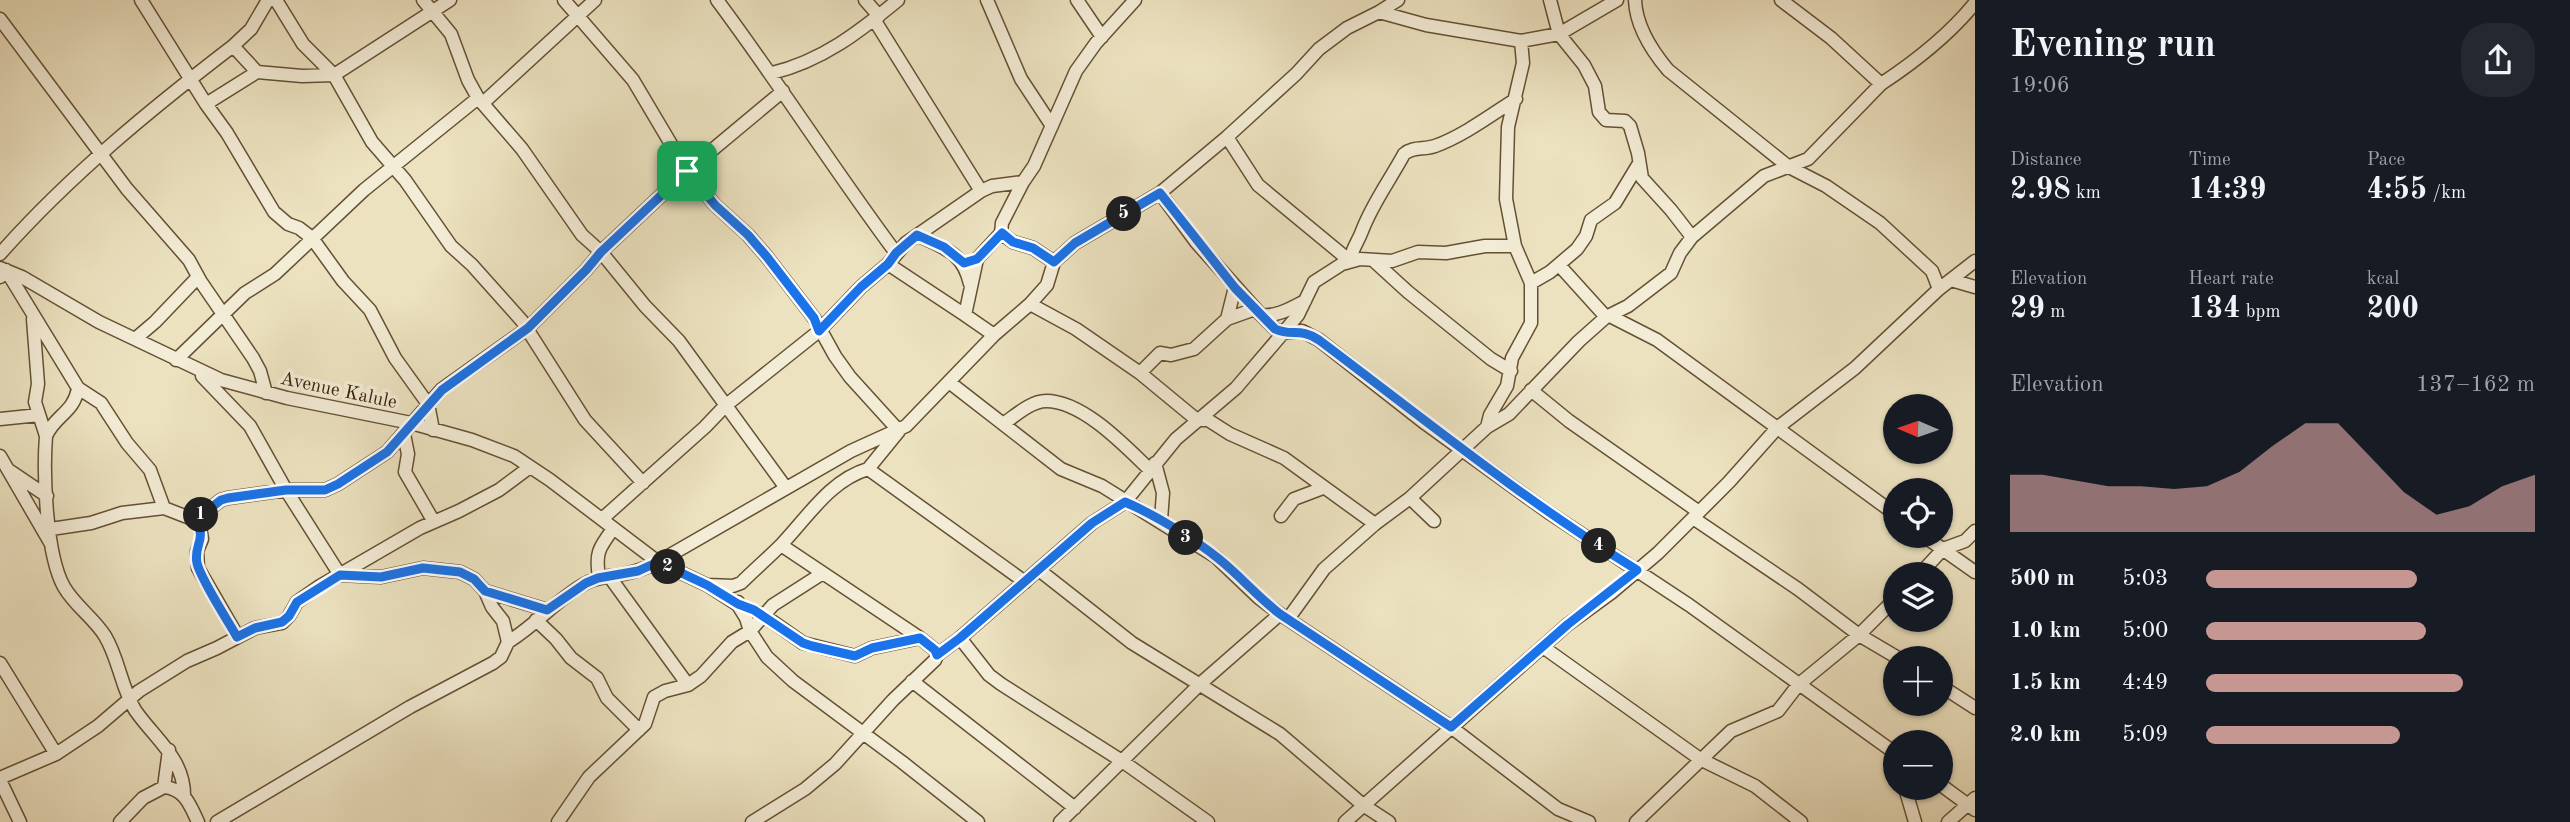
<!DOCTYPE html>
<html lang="en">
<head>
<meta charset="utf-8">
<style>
  :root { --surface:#171b24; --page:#242831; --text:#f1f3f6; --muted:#9ea1a6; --accent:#c59692 }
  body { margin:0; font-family:"Old Standard TT",serif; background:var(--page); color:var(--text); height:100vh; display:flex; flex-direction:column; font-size:26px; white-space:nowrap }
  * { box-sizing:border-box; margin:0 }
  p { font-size:23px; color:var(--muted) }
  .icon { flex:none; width:38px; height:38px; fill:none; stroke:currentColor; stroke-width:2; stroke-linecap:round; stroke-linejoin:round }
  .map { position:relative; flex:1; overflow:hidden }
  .details { display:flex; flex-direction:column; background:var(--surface); width:595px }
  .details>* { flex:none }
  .needle { width:46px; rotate:272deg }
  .buttons { position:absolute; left:1883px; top:394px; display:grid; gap:14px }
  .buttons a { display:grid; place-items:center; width:70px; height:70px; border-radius:50%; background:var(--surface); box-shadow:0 2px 5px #0004; font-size:35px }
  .pin { position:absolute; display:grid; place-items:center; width:60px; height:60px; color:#fff; margin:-30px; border-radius:14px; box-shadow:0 4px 10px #0006 }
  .km { position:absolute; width:35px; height:35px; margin:-18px; border-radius:50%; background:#222; color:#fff; font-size:19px; line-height:35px; text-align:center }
  .round { display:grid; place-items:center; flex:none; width:74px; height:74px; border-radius:28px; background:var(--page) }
  .overview { display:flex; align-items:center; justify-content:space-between; height:119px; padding:0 35px }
  h1 { font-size:38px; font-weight:700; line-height:52px }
  .stats { display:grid; grid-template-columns:repeat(3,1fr); gap:10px; height:119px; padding:7px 35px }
  .stats div { display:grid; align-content:center }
  .stats b { font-size:30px; font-weight:700 }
  .stats small { font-size:19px; font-weight:400 }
  .stats p { font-size:19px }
  .chart { height:196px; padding:14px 35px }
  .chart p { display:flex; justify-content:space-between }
  .chart svg { width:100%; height:126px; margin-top:7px; fill:var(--accent); opacity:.7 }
  ul { padding:0 35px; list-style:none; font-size:23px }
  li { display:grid; grid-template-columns:112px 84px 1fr; align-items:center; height:52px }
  li i { height:18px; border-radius:9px; background:var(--accent) }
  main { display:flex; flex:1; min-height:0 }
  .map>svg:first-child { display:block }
</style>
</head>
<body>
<main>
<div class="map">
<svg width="1975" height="822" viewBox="0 0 1975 822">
  <rect width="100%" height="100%" fill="#ece2c0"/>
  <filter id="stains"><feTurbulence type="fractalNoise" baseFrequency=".00286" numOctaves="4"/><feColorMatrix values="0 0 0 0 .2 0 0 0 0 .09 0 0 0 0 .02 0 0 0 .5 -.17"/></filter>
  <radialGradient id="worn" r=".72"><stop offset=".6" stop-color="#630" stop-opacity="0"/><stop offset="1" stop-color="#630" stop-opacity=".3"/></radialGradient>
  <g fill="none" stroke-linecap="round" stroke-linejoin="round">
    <g stroke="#655034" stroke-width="15">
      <path id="minor" d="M 141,0 L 206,104 L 257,72
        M 268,0 L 251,29 L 233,46 L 257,72 L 302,76 L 334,75 L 450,0
        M 276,0 L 303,44 L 334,75 L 372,142 L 405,180 L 451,246 L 472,265 L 522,321 L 585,420 L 643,483
        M 423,0 L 451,34 L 468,80 L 478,98 L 522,149 L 582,235 L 601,252 L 645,306 L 679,341 L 786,488
        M 564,0 L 633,80 L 687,171 L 715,205 L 748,235 L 767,257 L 814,318 L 835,356 L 850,377 L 899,431 L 868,469
        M 717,0 C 779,83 834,170 896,253
        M 865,0 L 879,16
        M 987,0 L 1021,79 L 1052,126
        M 1077,0 L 1102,37
        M 1635,0 C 1636,26 1652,51 1668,70 L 1789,167 L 1826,186 L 1880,223 L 1932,271 L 1939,289
        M 1379,12 L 1398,0
        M 0,19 L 127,189 L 189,260 L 201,282 L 253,358 L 260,371 L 266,393
        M 875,21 L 981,191
        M 772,73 C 822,61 859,32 898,0
        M 1881,84 C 1916,61 1949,35 1975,3
        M 483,103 L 595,0
        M 206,104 L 227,133 L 274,212 L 288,224 L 299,228 L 312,238 L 343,281 L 370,310 L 395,358 L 428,404 L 433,430
        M 1227,137 L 1258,185 L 1350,261
        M 1160,193 L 1196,242 L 1261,315 C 1277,317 1291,308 1305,301
        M 1001,233 L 1013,242 L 1033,248 L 1054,262
        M 917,235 C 944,248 963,252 970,284
        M 1692,237 L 1764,176 L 1808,159 L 1881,84 L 1831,38 L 1781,0
        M 0,254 C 69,176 151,109 233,46
        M 1350,261 C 1352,248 1358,242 1362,231 C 1372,204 1390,180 1404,154 C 1413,146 1424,150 1435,146 C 1463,136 1491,115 1516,99
        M 1374,261 L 1408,292 L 1491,359 L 1511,371
        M 888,264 L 965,315
        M 1559,265 L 1606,317
        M 0,268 L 22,277 L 99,322 L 221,380 L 287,398 L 411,423 L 472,440 L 514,456 L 550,480 L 658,562 L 707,585 L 738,605 L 746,618 L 750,631 L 767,657 L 793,681 L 902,762 L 978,822
        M 0,277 L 6,270 L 78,388 L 101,403 L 127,443 L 150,470 L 164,508
        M 1951,280 L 1975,287
        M 1531,283 L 1550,272 L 1577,249 L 1586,236 L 1591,220 L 1615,203 L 1638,165
        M 1030,304 L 1076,329 L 1140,373 L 1160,353 L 1171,355 L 1194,349 L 1227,319 L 1255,309
        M 1261,315 L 1275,329 L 1283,333 L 1298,315 L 1314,282 L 1342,264 L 1360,259 L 1392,261 L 1418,252 L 1446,253 L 1485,246 L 1515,246
        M 1610,316 L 1657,340 L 1895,514
        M 33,319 L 38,384 L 35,402 L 46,436
        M 1227,319 L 1235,287
        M 994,335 L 965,315 L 977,259 L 1001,233 L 1002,223 L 1023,182 L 1034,166 L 1076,71 L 1096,43 L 1135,0
        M 135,339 L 155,322 L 198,277
        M 176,360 L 245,293 L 275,274 L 364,190 L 478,98
        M 1140,373 L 1197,420 L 1208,420 L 1230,434 L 1284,458 L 1375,524
        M 202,376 L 250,426 L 286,490 L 340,575 L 381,577 L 423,568 L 460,572 L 474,579 L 485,591 L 492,607 L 503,621 L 508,642 L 501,657 L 493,663 L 410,707 L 217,822
        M 949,382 L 1061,469 L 1102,486 L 1216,557 L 1259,598 L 1280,614 L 1451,727 L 1558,809 L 1589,822
        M 78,388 C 74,413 55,415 46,436 C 43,474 46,555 64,587 C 75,606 94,618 105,636 C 119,659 121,687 135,710 C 154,738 184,758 184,795
        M 1531,390 L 1569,421 L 1699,512
        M 0,419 L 39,415
        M 1003,424 C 1015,416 1031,401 1046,401 C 1083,401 1125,446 1150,470
        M 1487,427 L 1490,415 L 1507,386 L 1512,358 L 1531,323 L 1531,283 L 1515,246 L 1506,199 L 1508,127 L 1523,63 L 1521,41
        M 404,434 L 408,454 L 405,472 L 434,522
        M 0,456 L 51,544
        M 1155,463 L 1163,493 L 1161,520
        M 10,471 L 47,496
        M 1410,498 L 1434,521
        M 1281,516 L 1294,499 L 1323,488
        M 1693,518 L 1798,589 L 1859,635 L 1898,658
        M 602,519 L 705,427 L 725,406 L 819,331 L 861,287 L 888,264 L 906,243 L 981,191 L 992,186 L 1023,182
        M 195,520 L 221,500 L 228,498 L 286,490 L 325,490 L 338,484 L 387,452 L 442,389 L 528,328 L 586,270 L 601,252 L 687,171 L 783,91
        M 51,529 L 91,523 L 122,513 L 164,508 L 195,520 L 200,527 L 202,539 L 197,551 L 198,568 L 238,637
        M 1924,536 L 1975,572
        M 781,545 L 920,638 L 935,650 L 937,655
        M 1039,570 L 1132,643 L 1280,734 L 1363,805 L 1389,822
        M 1920,574 L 1943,549 L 1965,541 L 1975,531
        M 609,576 L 688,685
        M 599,577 C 595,553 599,548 613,529
        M 708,585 L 733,586 L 741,583 C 754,570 768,558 781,545 C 807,518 830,480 868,469 L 1025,582
        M 485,591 L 547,610
        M 738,602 L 738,605 L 763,615 L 803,643 L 855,656 L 872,648 L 920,638
        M 1288,619 L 1324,569 L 1375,524 L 1410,498 L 1487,427 L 1509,414 L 1579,341 L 1606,317 L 1628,306 L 1671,273 L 1680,253 L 1692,237 L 1671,210 L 1642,178 L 1638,153 L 1630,126 L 1625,121 L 1606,120 L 1599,112 L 1595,86 L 1584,65 L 1559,34 L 1550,0
        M 536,620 L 556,639 L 571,658 L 597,678 L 607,698 L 639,730
        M 960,638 L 989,675 L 1001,684 L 1122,761 L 1208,822
        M 508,642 C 536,625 557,599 586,583 C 599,576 613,577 628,573 C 638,571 648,567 658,562 L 851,451 L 906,426 L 994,335 L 1030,304 L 1047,285 L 1054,262 L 1075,243 L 1160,193 L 1227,137 L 1296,74 L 1319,49 L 1347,28 L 1379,12 L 1426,25 L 1521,41 L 1559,34 L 1617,0
        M 1543,647 L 1700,759 L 1755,786 L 1801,822
        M 0,663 L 56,754
        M 912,681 L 1075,808
        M 1941,686 L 1975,708
        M 0,778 L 56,754 L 98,726 L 139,691 L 187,661 L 217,648 L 255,628 L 282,623 L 289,616 L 297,602 L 320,586 L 420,528 L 459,511 L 499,490 L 530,467
        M 0,780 L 20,822
        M 1941,785 L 1975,810
        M 164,787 L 169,750
        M 1905,788 L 1915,822
        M 120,822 L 143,798 L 164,787 C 185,789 190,805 198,822
        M 558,822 L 589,777 L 645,724 L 654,697 L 665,691 L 688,685 L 701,676 L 732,642 L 750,631 L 773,605 L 823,573
        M 752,822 L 805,789 L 835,764 L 893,700 L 935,660 L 937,655 L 960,638 L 1092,523 L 1125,502 L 1176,439 L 1236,388 L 1283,333 L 1302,331 L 1319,340 L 1426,424 L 1548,512 L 1689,605 L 1895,753
        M 1060,822 L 1200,684 L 1280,614
        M 1345,822 L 1567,625 L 1611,593 L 1658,553 L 1729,482 L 1777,428 L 1855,368 L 1939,289 L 1975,261
        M 1636,822 L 1731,731 L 1778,711 L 1798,685 L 1859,635 L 1895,599
        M 1948,822 L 1975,798"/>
    </g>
    <use href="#minor" stroke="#f3ecd6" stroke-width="12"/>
  </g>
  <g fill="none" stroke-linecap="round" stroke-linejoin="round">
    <g stroke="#fff" stroke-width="14">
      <path id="route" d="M 687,171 L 715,205 L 748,235 L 767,257 L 814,318 L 819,331 L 861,287 L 888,264 L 896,253 L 917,235 L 944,247 L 964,263 L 977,259 L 1002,233 L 1013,242 L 1033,248 L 1054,262 L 1075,243 L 1160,193 L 1235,288 L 1275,329 C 1292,337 1300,327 1319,340 C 1424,419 1525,501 1637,570 L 1567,625 L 1451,727 L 1280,614 C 1258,597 1240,576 1219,559 C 1193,538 1155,515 1125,502 L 1092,523 L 960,638 L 937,655 L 935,650 L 920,638 L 872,648 L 855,656 L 812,646 L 803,643 L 754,610 L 738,604 L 707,585 L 658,562 L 638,571 L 598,578 L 586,583 L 547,610 L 485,591 L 474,579 L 460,572 L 423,568 L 381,577 L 340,575 L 297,602 L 289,616 L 282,622 L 255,628 L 237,637 C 228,621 200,578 197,563 C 193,545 208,539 195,520 L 221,500 L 228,498 L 286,490 L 325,490 L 338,484 L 387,452 L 442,390 L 528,328 L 586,270 L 601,252 Z"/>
    </g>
    <use href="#route" stroke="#1a73e8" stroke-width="9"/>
  </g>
  <g text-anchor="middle" stroke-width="7" stroke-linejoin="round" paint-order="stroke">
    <g font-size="19" fill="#382005" stroke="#f3ecd6">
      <text transform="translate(339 389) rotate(12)" y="7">Avenue Kalule</text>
    </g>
  </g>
  <rect width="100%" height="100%" filter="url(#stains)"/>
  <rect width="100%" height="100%" fill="url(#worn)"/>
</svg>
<div class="buttons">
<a><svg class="needle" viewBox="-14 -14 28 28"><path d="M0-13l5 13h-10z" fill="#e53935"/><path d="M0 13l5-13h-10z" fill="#9ea1a6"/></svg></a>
<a><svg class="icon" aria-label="locate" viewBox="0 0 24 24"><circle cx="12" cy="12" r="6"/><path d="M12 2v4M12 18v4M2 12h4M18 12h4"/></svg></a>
<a><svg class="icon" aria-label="layers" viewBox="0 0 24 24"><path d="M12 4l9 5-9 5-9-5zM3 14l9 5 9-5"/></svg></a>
<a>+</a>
<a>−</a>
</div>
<div class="pin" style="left:687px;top:171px;background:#1e9e55"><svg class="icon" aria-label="arrive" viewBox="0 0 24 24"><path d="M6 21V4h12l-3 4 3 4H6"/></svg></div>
<b class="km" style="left:201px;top:515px">1</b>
<b class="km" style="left:668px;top:567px">2</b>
<b class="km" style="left:1186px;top:538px">3</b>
<b class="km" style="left:1599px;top:546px">4</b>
<b class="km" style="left:1124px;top:214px">5</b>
</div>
<section class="details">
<div class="overview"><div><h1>Evening run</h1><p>19:06</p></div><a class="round"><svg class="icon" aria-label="share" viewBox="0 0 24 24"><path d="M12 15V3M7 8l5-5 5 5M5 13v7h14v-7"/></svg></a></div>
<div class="stats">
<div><p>Distance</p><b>2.98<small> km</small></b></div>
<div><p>Time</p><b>14:39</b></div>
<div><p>Pace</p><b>4:55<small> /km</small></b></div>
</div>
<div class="stats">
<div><p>Elevation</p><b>29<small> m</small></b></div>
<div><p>Heart rate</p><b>134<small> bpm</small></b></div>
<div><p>kcal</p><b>200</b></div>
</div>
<div class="chart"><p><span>Elevation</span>137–162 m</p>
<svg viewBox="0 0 160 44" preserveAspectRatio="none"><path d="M0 44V24L10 24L20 26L30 28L40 28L50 29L60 28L70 23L80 14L90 6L100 6L110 18L120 30L130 38L140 35L150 28L160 24V44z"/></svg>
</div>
<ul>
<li><b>500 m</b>5:03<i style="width:64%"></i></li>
<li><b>1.0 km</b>5:00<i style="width:67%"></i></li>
<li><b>1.5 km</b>4:49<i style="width:78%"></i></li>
<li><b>2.0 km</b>5:09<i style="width:59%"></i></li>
</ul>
</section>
</main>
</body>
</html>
